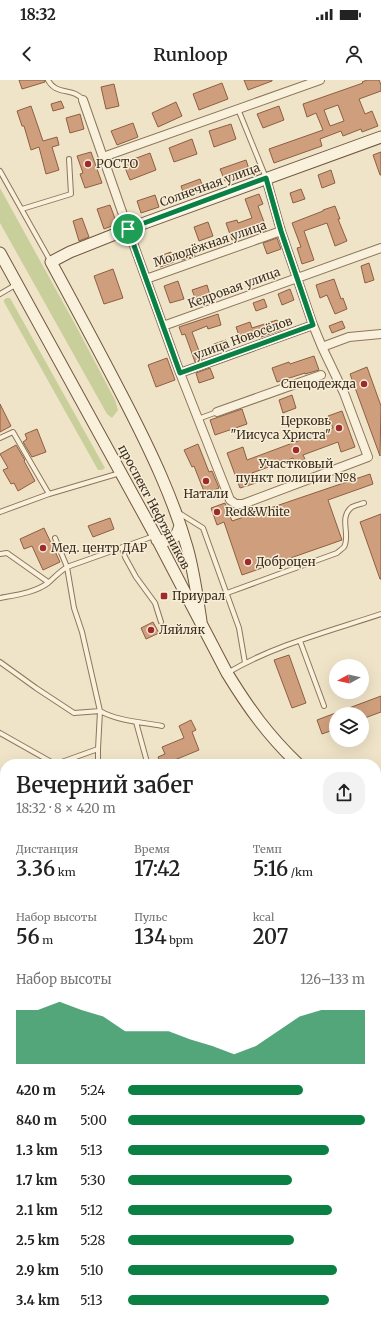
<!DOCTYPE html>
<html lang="ru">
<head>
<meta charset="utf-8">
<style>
  :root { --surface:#fff; --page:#f2f2f2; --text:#222; --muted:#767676; --accent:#0b8043 }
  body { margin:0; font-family:Merriweather,serif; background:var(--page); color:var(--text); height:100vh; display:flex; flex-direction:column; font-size:15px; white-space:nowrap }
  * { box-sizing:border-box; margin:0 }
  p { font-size:13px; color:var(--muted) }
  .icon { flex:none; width:22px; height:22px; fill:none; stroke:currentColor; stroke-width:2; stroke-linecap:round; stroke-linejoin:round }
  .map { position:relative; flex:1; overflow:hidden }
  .details { position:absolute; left:0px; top:679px; width:381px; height:564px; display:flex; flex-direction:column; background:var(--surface); border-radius:16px 16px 0 0; box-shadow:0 4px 16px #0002 }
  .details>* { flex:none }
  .needle { width:26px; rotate:262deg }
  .fabs { position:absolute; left:329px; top:579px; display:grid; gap:8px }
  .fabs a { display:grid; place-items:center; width:40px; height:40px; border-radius:50%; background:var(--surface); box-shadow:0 4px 16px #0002; font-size:20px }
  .pin { position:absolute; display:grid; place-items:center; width:34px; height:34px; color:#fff; margin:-17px; border:2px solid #fff; border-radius:50%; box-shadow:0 1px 4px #0007 }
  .round { display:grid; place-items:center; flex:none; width:42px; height:42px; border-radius:16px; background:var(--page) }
  .summary { display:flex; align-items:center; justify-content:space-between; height:68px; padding:0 16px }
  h1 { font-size:22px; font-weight:600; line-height:30px }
  .metrics { display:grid; grid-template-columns:repeat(3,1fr); gap:6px; height:68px; padding:4px 16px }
  .metrics div { display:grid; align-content:center }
  .metrics b { font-size:20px; font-weight:600 }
  .metrics small { font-size:11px; font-weight:400 }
  .metrics p { font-size:11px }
  .chart { height:112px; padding:8px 16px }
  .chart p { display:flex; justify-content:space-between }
  .chart svg { width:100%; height:72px; margin-top:4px; fill:var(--accent); opacity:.7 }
  ul { padding:0 16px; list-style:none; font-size:13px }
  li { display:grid; grid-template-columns:64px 48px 1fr; align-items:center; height:30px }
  li i { height:10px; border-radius:5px; background:var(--accent) }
  .status { display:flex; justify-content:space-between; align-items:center; height:28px; padding:0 20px; background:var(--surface); direction:ltr }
  .status svg { height:11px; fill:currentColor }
  header { display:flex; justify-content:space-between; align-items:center; height:52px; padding:0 16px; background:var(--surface); font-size:18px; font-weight:600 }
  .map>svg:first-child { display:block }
</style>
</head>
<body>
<div class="status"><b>18:32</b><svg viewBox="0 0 49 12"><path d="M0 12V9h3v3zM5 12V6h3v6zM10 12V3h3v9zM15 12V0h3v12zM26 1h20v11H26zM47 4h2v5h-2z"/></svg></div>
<header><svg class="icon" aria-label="back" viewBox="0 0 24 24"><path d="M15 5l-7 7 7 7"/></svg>Runloop<svg class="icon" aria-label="person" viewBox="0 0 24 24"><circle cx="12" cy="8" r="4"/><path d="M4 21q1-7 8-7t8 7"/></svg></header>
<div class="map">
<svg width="381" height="1243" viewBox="0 0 381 1243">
  <rect width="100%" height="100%" fill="#f0e4c8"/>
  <path fill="#c9cf9b" d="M 0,108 L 76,246 L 115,320 L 118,330 L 112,338 L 107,334 L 0,143 Z
    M 6,218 L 10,218 L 105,388 L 102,390 L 98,390 L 4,222 L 4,220 Z"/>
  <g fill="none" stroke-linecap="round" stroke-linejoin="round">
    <path stroke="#6f938a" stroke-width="3" d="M 0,851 L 1,850"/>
  </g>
  <path fill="#cf9f7d" stroke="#8d5f41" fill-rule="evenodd" d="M 19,0 L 45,0 L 45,2 L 22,9 Z
    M 244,0 L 272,0 L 272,1 L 248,10 Z
    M 367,0 L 379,0 L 381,5 L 381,11 L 359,19 L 365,34 L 372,31 L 378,46 L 362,52 L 361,49 L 343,56 L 341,51 L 320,59 L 322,66 L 274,83 L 269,69 L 323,50 L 316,33 L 307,37 L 303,24 L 363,3 L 362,2 ZM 338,25 L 344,41 L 330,46 L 324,30 Z
    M 222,3 L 228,19 L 199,30 L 193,14 Z
    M 114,4 L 119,26 L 106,29 L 101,7 Z
    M 61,21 L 64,28 L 53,31 L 51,24 Z
    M 176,22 L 182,36 L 158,47 L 152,33 Z
    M 31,26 L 43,61 L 57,57 L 59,65 L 52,67 L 59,90 L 46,94 L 39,67 L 31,70 L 24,46 L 22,46 L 17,31 Z
    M 279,26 L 284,40 L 263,48 L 257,34 Z
    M 80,34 L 84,49 L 70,53 L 66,38 Z
    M 133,43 L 138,57 L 117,65 L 111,51 Z
    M 231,44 L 236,59 L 214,67 L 209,51 Z
    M 192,59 L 197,74 L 174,82 L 169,68 Z
    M 91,72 L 102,103 L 85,108 L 80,94 L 83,93 L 77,76 Z
    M 381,72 L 381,95 L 380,95 L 373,75 Z
    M 150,73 L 156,90 L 130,100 L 123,83 Z
    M 246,80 L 250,92 L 225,101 L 220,89 Z
    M 331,90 L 335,103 L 322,108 L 318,95 Z
    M 200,99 L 204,110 L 185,117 L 181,106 Z
    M 301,109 L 305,119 L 293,123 L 290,113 Z
    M 259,114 L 263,124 L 258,126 L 267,150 L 259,153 L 259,151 L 232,160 L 226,143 L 237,140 L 238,143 L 252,138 L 245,119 Z
    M 155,115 L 159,127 L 141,133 L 137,121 Z
    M 110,125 L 117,144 L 104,149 L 97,129 Z
    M 335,126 L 340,139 L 338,139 L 347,161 L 335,166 L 327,143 L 304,151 L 314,180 L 302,184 L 297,168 L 301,167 L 292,143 L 323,131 L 323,130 Z
    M 82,138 L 89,157 L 79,161 L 73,141 Z
    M 208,142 L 213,156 L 199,161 L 194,147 Z
    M 277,158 L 281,169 L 267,174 L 263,163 Z
    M 192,168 L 195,176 L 182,180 L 180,172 Z
    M 171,172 L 174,182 L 160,187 L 157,177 Z
    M 369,183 L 374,200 L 365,203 L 361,186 Z
    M 113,189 L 123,218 L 104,224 L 94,196 Z
    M 334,199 L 341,219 L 343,218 L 347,229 L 335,234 L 327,215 L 320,218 L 316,205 Z
    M 178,201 L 184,219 L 170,223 L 164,206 Z
    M 207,205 L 210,215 L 196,220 L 192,210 Z
    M 290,209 L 294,220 L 282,225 L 278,214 Z
    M 264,219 L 267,227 L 256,231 L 253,223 Z
    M 218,234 L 221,245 L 208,249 L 207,246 L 192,252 L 202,279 L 195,282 L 185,254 L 182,255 L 179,247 Z
    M 277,240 L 281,250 L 261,257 L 260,254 L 241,261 L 236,247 L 250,242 L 252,248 Z
    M 342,241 L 345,248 L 332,253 L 329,246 Z
    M 226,260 L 228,268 L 217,272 L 214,264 Z
    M 314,276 L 319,290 L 305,294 L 305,293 L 277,302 L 272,288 L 289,282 L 290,284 Z
    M 167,278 L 175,300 L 156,307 L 148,285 Z
    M 367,287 L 381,326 L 380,376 L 350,294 Z
    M 210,288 L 214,298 L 199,303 L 196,293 Z
    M 292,315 L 296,328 L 283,333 L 279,320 Z
    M 0,324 L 11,346 L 0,352 Z
    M 242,329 L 247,344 L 215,355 L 210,340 Z
    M 342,331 L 355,367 L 341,372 L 338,362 L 303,375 L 305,379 L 295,383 L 293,378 L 252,393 L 256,403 L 240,408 L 227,373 L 243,367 L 247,380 L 333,348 L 328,336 Z
    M 37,349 L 46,372 L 32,377 L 23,362 L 27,359 L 25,354 Z
    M 198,364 L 209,392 L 212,391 L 219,408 L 205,414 L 194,386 L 192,387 L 184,370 Z
    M 16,365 L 25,380 L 24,381 L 35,401 L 18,411 L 14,403 L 11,404 L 3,390 L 8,388 L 0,374 Z
    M 370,394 L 373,404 L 328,420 L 342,460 L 242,495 L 224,442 L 217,445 L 211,428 L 225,423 L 232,441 Z
    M 381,434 L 381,499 L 380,499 L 360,442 Z
    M 110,438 L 114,449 L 93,457 L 88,446 Z
    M 44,448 L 60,482 L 43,490 L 32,466 L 24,469 L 20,459 Z
    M 153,542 L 159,553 L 146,559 L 141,548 Z
    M 289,575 L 306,623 L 292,628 L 274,580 Z
    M 381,616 L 381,632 L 362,639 L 362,634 L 336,634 L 336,649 L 322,654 L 317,640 Z
    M 191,640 L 196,650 L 192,652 L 199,670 L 165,684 L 161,684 L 158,677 L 165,674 L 162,667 L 184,658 L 179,646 Z"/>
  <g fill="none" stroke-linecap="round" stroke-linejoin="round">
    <g stroke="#8d765c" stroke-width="6">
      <path id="lane" d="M 48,0 C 56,16 74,7 83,20
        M 238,29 L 266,98
        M 0,91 L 51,182
        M 22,129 L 71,114 L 69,79
        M 0,214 L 17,204
        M 198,339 L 217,332
        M 0,358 L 13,352 L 49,414
        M 0,432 L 49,414 L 120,393
        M 179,433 L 203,448 L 239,548 L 245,583
        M 122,467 L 125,477 L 136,497 L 155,523 L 161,542
        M 0,474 L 7,473 L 48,502
        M 227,513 L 337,473 C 339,471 342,469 344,467 C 351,455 338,437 352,427 C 356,425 361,424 364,423
        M 0,518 C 16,515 34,513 48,503 C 55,497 59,492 67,487 L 154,456
        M 300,561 L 324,626
        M 0,582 L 36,608 L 74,633 L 100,631 L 82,552 L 74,528 L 67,487 L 55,458
        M 229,592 C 275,565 330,551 381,534
        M 136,642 L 147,682
        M 0,653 L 55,684
        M 56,684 L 98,669 L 100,631 C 118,641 141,642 162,646
        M 98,684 L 98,669
        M 0,822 L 5,817
        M 376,855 L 381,850
        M 376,857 L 381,862
        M 376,1041 L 381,1046
        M 0,1103 L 5,1105
        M 376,1175 L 381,1170
        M 376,1194 L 381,1200"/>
    </g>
    <g stroke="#8d765c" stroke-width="10">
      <path id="street" d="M 83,20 L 128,149 L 180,293 L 230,420 L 236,424 L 243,424 L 368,377 L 344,313 L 322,267 L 313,245 L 281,151 L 266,98
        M 103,77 L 320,0
        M 146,199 L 281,151
        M 163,246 L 381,168
        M 322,267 L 349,257 L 381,254
        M 180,293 L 313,245
        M 217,332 L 321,295
        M 0,914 L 5,913"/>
    </g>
    <g stroke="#6f573f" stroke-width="13">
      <path id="secondary" d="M 0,173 L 155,455 L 227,593 C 249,629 268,655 298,684
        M 157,460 C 171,462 177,459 180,445
        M 201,541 C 197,516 194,491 187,467 C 173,418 151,372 128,327 C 103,278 77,230 51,182 L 70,172 L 128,149 L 381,57
        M 376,743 L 381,747
        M 376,769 L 381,764
        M 0,826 L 5,830"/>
    </g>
    <use href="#lane" stroke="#faf1dc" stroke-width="4"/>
    <use href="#street" stroke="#faf1dc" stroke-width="8"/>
    <use href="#secondary" stroke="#faf1dc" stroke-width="11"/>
    <path stroke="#3d2e20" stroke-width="3" stroke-dasharray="7 7" stroke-linecap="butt" d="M 0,1066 L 5,1068
      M 0,1113 L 5,1115
      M 0,1180 L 5,1181
      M 167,1238 L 180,1243
      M 294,1238 L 299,1243"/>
  </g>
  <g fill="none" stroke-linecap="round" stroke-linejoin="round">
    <g stroke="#fff" stroke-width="8">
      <path id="route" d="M 266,98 L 281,151 L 313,245 L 180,293 L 128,149 Z"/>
    </g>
    <use href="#route" stroke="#0b8043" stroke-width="5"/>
  </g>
  <g fill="#9e2a2b" stroke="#f7eed8" stroke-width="1.5">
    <circle cx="88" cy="84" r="4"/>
    <circle cx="364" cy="304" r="4"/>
    <circle cx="339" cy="348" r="4"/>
    <circle cx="296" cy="370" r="4"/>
    <circle cx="206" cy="401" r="4"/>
    <circle cx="217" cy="432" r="4"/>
    <circle cx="43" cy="468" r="4"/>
    <circle cx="248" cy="482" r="4"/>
    <rect x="160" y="512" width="8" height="8" rx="2"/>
    <circle cx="151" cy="550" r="4"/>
  </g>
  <g text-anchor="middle" stroke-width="3" stroke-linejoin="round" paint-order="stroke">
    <g font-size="12" fill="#3d2e20" stroke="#f7eed8" text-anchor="start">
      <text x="96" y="88">РОСТО</text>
      <text x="356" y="308" text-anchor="end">Спецодежда</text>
      <text x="331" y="345" text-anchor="end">Церковь<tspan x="331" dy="14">"Иисуса Христа"</tspan></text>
      <text x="296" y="388" text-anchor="middle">Участковый<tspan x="296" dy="14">пункт полиции №8</tspan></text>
      <text x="206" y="418" text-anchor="middle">Натали</text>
      <text x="225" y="436">Red&amp;White</text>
      <text x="51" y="472">Мед. центр ДАР</text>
      <text x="256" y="486">Доброцен</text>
      <text x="172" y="520">Приурал</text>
      <text x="159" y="554">Ляйляк</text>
    </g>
    <g font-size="12" fill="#3d2e20" stroke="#f7eed8">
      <text transform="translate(210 105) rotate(-20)" y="4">Солнечная улица</text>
      <text transform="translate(210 164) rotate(-19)" y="4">Молодёжная улица</text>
      <text transform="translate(234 208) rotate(-20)" y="4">Кедровая улица</text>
      <text transform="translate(243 258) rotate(-20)" y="4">улица Новосёлов</text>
      <text transform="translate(154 427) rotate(62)" y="4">проспект Нефтяников</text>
    </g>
  </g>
</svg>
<div class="fabs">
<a><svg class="needle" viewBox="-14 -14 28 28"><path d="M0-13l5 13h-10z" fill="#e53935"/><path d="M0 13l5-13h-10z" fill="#767676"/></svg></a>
<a><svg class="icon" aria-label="layers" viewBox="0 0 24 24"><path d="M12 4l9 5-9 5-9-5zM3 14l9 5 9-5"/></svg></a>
</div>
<div class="pin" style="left:128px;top:149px;background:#1e9e55"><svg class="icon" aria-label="arrive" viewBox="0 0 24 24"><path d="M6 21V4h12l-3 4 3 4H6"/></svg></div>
<section class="details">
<div class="summary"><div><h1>Вечерний забег</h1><p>18:32 · 8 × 420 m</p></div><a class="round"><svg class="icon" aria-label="share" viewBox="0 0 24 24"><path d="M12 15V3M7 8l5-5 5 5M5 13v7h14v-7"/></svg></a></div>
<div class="metrics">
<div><p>Дистанция</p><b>3.36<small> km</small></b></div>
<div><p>Время</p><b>17:42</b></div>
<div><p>Темп</p><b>5:16<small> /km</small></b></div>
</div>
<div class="metrics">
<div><p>Набор высоты</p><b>56<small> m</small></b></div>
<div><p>Пульс</p><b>134<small> bpm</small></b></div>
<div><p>kcal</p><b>207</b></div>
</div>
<div class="chart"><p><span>Набор высоты</span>126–133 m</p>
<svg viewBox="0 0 160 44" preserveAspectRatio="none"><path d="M0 44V11L10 11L20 6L30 11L40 15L50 24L60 24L70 24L80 29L90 33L100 38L110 33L120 24L130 15L140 11L150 11L160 11V44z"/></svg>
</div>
<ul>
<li><b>420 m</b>5:24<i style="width:74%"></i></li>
<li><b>840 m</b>5:00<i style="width:100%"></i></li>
<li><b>1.3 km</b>5:13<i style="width:85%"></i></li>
<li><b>1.7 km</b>5:30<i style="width:69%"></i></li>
<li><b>2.1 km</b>5:12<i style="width:86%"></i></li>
<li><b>2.5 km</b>5:28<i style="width:70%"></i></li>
<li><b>2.9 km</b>5:10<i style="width:88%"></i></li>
<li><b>3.4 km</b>5:13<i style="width:85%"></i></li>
</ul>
</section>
</div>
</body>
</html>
